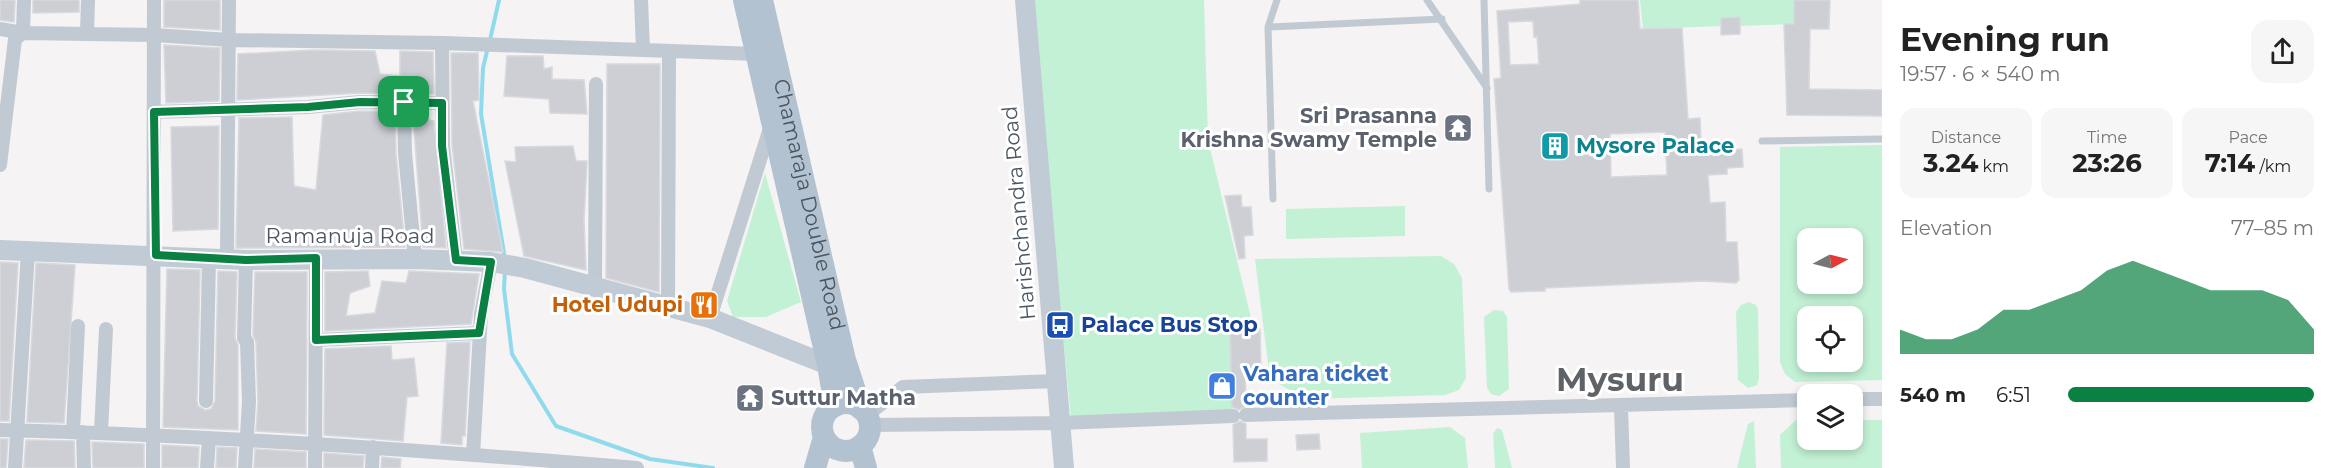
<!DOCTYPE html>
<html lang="en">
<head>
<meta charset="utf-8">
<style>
  :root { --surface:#fff; --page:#f6f6f6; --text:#222; --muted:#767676; --accent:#0b8043 }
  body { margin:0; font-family:Montserrat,sans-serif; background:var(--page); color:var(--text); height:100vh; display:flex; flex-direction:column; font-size:22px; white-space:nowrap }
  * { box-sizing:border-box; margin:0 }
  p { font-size:20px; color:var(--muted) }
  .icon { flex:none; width:33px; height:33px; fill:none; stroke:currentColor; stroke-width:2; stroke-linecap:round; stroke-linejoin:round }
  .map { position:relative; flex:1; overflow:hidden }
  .side { display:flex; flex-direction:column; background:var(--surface); width:450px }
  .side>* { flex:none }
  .needle { width:39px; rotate:83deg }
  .tools { position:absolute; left:1797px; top:228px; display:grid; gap:12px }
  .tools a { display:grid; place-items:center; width:66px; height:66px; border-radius:12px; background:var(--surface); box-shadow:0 3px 9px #0003; font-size:30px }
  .pin { position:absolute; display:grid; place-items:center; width:51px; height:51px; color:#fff; margin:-26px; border-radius:12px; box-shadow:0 3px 9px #0006 }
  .round { display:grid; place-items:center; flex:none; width:63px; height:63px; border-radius:18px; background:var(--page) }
  .headline { display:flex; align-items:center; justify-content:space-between; height:102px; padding:0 18px }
  h1 { font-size:33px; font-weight:700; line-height:45px }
  .figures { display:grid; grid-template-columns:repeat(3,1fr); gap:9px; height:102px; padding:6px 18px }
  .figures div { display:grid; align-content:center; border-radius:15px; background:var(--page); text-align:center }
  .figures b { font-size:26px; font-weight:700 }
  .figures small { font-size:16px; font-weight:400 }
  .figures p { font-size:16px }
  .chart { height:168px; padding:12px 18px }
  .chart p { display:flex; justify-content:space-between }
  .chart svg { width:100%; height:108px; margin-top:6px; fill:var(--accent); opacity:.7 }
  ul { padding:0 18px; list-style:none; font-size:20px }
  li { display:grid; grid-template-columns:96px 72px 1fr; align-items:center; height:45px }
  li i { height:15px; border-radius:8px; background:var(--accent) }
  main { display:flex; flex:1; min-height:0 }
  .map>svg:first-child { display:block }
</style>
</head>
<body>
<main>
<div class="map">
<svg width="1882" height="468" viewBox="0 0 1882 468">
  <rect width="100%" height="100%" fill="#f5f3f3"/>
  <path fill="#c3f1d5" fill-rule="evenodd" d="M 1030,0 L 1204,0 L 1208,140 L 1252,322 L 1230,330 L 1233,416 L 1071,419 Z
    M 1640,0 L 1794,0 L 1794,24 L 1740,26 L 1739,17 L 1721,18 L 1721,26 L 1643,29 Z
    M 1882,145 L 1882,380 L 1795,382 L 1785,374 L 1780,362 L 1780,147 ZM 1808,238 L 1852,238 L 1852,284 L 1808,284 ZM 1808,316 L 1852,316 L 1852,362 L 1808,362 Z
    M 765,173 L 801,302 L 766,317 L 733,317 L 727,301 Z
    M 1405,206 L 1405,236 L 1286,239 L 1286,209 Z
    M 1441,256 L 1454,264 L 1462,278 L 1466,378 L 1459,390 L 1445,395 L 1306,399 L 1270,379 L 1255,259 Z
    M 1749,302 L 1756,305 L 1758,310 L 1759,379 L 1757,385 L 1748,388 L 1738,380 L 1736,312 L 1741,305 Z
    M 1494,310 L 1503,311 L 1507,317 L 1509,389 L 1499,396 L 1491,394 L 1487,388 L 1484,317 Z
    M 1796,420 L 1807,420 L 1808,440 L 1852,440 L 1853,420 L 1882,420 L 1882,468 L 1781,468 L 1780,435 Z
    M 1754,421 L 1756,468 L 1737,468 L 1748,424 Z
    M 1450,427 L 1465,438 L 1468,468 L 1362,468 L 1360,433 Z
    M 1497,428 L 1502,430 L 1512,468 L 1495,468 L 1493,434 Z"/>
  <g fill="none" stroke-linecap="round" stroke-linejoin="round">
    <path stroke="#90daee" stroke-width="4" d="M 490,40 L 499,0
      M 488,47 L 483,68 L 481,114 L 505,259
      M 505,270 L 504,289 L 512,354 L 556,426 L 650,459 L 713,468"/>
  </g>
  <path fill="#cdcfd5" stroke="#d7d9de" stroke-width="1.5" fill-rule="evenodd" d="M 0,0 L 15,0 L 14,22 L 0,20 Z
    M 33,0 L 79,0 L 79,12 L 33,13 Z
    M 164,0 L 220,0 L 220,30 L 164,27 Z
    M 1580,0 L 1638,0 L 1640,29 L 1682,28 L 1688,119 L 1700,118 L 1701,143 L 1726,141 L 1726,150 L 1742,149 L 1743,167 L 1727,168 L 1727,174 L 1708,175 L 1710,203 L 1725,202 L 1726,242 L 1737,242 L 1739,280 L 1736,283 L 1704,281 L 1545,288 L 1545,291 L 1511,292 L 1509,289 L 1494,79 L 1501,78 L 1497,11 L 1580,4 ZM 1533,21 L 1534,37 L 1537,36 L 1539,64 L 1510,65 L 1508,22 ZM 1665,132 L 1667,175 L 1611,177 L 1610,134 Z
    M 1794,0 L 1830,0 L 1829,29 L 1810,29 L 1809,89 L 1882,90 L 1882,116 L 1787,115 L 1784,24 L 1794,24 Z
    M 1740,17 L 1740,34 L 1721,35 L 1721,18 Z
    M 164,45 L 220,48 L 219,101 L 166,103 Z
    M 314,50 L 375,51 L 380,74 L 400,76 L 400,51 L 433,52 L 434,94 L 360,93 L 237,100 L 238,54 Z
    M 451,53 L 478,53 L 479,100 L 473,101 L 503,252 L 464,249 L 452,145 Z
    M 507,56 L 543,56 L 544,69 L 552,67 L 552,79 L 584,80 L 587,114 L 550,113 L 549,99 L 504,96 Z
    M 607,64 L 660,64 L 659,292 L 606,278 Z
    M 360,111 L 395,112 L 396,154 L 405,247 L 236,248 L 239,118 L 292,117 L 294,186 L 316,190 L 323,115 Z
    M 413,116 L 434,121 L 446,248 L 423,247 Z
    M 219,126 L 218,229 L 173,231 L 171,127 Z
    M 573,146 L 576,161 L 587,161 L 584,220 L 586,270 L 524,256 L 505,161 L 516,162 L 515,147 Z
    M 1241,195 L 1242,207 L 1251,207 L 1253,235 L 1244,236 L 1245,258 L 1239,259 L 1225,196 Z
    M 0,262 L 18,263 L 9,421 L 0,421 Z
    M 36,263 L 75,265 L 64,423 L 27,422 Z
    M 167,269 L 200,270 L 197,401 L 198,406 L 205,410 L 211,409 L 215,401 L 218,271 L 237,272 L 235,338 L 238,345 L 238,430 L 163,427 Z
    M 368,271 L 370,286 L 350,293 L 346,316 L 375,313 L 382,281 L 406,283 L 409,271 L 479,274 L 471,324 L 325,331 L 325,272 Z
    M 255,272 L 307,272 L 306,434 L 256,431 L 258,402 L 256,342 L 253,335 Z
    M 1260,329 L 1261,370 L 1245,370 L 1246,406 L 1239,410 L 1232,407 L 1230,330 Z
    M 470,342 L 465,436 L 462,436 L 462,445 L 441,443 L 447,343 Z
    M 391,346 L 392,360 L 414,358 L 418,396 L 407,397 L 403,441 L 324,435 L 325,349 Z
    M 1240,421 L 1246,424 L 1246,439 L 1267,439 L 1267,461 L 1234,462 L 1233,425 Z
    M 1319,434 L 1320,449 L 1297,450 L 1296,435 Z
    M 0,439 L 8,439 L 6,468 L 0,468 Z
    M 26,440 L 74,441 L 75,468 L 24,468 Z
    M 92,442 L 144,444 L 144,468 L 93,468 Z
    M 162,445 L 199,447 L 198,468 L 162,468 Z
    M 217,447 L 237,448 L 236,468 L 216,468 Z
    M 255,449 L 306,452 L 306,468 L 254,468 Z
    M 324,453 L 364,456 L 363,468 L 324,468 Z
    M 382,457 L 401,459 L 400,468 L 381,468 Z"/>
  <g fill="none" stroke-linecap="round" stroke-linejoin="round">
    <path stroke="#c1cad2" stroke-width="7" d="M 1427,0 L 1487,88
      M 1484,0 L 1489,189
      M 1268,27 L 1442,19
      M 1762,141 L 1882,139
      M 1273,199 L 1268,27 L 1277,0"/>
    <path stroke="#c1cad2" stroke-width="14" d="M 641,0 L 643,50
      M 0,29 L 23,33 L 154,35 L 229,40 L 442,43 L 757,54
      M 23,33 L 24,0
      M 87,34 L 88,0
      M 442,43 L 443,146 L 456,260
      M 404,102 L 405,153 L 415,259
      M 154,112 L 308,107 L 360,102 L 442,103
      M 0,165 L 15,39 L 23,33
      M 227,259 L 229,0
      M 595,288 L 596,84
      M 668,308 L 669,51
      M 710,318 L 771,125
      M 316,340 L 479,333
      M 1852,399 L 1882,399
      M 206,401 L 209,259
      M 1621,406 L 1623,468
      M 867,415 L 903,387 L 1057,381
      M 1246,415 L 1808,400
      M 870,425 L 1061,423 L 1233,416
      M 0,430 C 213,435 425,450 637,468
      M 73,432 L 78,326
      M 83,432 L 84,468
      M 101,432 L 106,329
      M 473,455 L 481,314 L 491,262
      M 15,468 L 28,251
      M 153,468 L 154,0
      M 207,468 L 209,438
      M 245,468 L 249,402 L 247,342 L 244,338 L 246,260
      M 315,468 L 316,258
      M 372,468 L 373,447"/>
    <path stroke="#c1cbd6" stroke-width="20" d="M 1025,0 L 1064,468
      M 0,250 L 246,260 L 415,259 L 491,262 L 525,268 L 710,318 L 828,365"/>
    <g stroke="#b3c2d1" stroke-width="22">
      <path d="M 744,0 L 828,365 L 835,406"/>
      <path id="s1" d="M 762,0 L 845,360 L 861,409"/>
      <circle cx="846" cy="427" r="24"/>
      <path d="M 860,446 L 866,468"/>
      <path d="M 815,468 L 824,437"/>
    </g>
  </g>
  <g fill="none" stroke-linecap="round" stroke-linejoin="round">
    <g stroke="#fff" stroke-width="12">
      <path id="route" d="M 360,102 L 442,103 L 442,146 L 456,260 L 491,262 L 479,333 L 316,340 L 316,258 L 246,260 L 156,255 L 154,112 L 308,107 Z"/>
    </g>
    <use href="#route" stroke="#0b8043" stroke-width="8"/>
  </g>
  <defs>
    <g id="temple-square" transform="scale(1.5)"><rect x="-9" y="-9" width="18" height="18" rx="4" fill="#6b7280" stroke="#fff"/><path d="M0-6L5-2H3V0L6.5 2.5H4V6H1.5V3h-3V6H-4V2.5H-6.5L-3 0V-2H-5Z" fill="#fff"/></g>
    <g id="building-square" transform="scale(1.5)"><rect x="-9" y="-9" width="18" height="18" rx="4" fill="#0f9aa8" stroke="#fff"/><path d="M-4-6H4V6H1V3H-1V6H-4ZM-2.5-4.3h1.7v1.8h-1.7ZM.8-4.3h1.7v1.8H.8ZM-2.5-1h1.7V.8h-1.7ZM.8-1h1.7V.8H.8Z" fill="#fff"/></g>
    <g id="restaurant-square" transform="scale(1.5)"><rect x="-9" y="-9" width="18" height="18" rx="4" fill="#e8710a" stroke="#fff"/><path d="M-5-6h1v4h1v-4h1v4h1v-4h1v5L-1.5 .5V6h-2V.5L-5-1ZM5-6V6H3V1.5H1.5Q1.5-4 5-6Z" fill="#fff"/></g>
    <g id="bus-square" transform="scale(1.5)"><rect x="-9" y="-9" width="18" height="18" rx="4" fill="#1a4fb4" stroke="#fff"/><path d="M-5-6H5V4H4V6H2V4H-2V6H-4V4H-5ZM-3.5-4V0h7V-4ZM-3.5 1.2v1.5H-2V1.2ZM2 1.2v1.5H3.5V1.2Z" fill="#fff"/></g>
    <g id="shop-square" transform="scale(1.5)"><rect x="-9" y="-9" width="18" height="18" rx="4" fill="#3f7fe0" stroke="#fff"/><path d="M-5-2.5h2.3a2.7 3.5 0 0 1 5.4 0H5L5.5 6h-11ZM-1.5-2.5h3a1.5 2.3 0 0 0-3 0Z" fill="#fff"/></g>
  </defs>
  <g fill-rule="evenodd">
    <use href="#temple-square" x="1458" y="128"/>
    <use href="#building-square" x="1555" y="146"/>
    <use href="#restaurant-square" x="704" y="305"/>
    <use href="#bus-square" x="1060" y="325"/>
    <use href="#shop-square" x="1222" y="386"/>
    <use href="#temple-square" x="750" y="398"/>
  </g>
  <g text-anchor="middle" stroke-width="6" stroke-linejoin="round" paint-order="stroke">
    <g font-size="21" font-weight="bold" fill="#5b616d" stroke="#fff" text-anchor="end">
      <text x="1437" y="123">Sri Prasanna<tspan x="1437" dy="24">Krishna Swamy Temple</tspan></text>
      <text x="771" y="405" text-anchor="start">Suttur Matha</text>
    </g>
    <g font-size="21" font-weight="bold" fill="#0d838f" stroke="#fff" text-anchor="start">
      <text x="1576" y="153">Mysore Palace</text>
    </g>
    <g font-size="21" fill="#4a5661" stroke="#fff">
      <text dy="7" stroke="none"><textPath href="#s1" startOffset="210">Chamaraja Double Road</textPath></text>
      <text transform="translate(1019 213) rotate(-95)" y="7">Harishchandra Road</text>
      <text x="350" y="243">Ramanuja Road</text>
    </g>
    <g font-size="21" font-weight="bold" fill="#c56008" stroke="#fff" text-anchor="end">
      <text x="683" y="312">Hotel Udupi</text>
    </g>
    <g font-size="21" font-weight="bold" fill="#164399" stroke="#fff" text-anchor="start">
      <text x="1081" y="332">Palace Bus Stop</text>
    </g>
    <g font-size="21" font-weight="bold" fill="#366cbe" stroke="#fff" text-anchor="start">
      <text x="1243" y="381">Vahara ticket<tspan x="1243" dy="24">counter</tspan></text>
    </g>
    <g font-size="33" font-weight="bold" fill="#5f6368" stroke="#fff">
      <text x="1620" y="391">Mysuru</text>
    </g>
  </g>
</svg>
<div class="tools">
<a><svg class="needle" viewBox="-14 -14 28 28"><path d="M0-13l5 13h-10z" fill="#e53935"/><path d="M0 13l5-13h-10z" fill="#767676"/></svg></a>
<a><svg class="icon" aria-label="locate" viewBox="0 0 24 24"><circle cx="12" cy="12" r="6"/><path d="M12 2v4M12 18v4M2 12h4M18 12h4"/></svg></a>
<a><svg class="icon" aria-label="layers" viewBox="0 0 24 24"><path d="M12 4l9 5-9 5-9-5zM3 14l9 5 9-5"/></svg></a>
</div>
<div class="pin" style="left:404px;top:102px;background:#1e9e55"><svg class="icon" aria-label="arrive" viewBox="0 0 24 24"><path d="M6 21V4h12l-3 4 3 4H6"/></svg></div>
</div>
<section class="side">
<div class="headline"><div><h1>Evening run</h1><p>19:57 · 6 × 540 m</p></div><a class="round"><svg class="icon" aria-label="share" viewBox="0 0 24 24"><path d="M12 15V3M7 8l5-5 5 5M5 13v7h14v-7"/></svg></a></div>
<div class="figures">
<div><p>Distance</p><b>3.24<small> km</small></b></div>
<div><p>Time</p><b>23:26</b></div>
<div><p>Pace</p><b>7:14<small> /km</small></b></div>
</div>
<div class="chart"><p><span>Elevation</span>77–85 m</p>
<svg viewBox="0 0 160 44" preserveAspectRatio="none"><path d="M0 44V34L10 38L20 38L30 34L40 26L50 26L60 22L70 18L80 10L90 6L100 10L110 14L120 18L130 18L140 18L150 22L160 34V44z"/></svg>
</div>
<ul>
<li><b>540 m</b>6:51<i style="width:100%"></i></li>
</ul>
</section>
</main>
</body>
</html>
